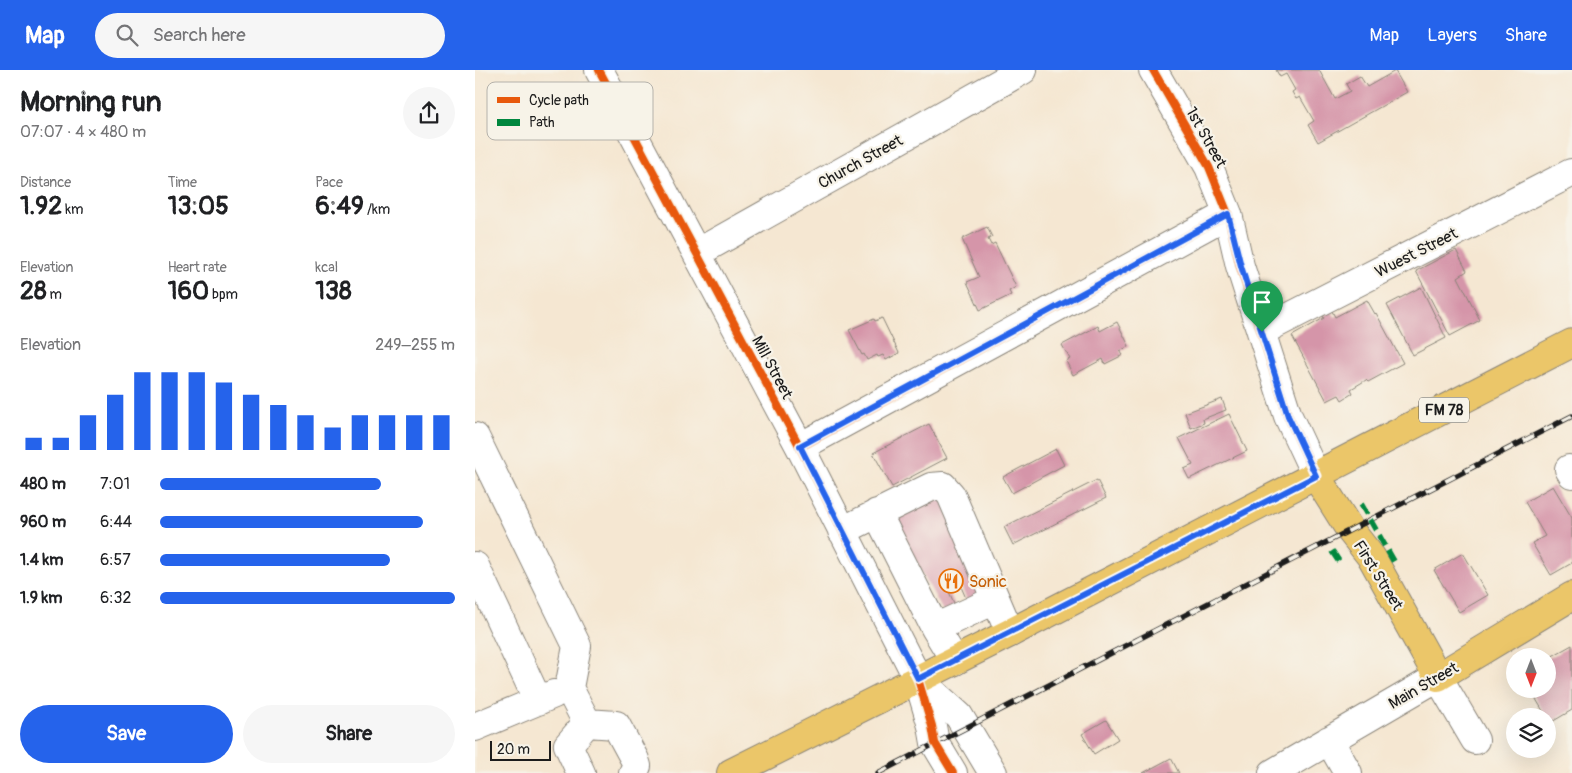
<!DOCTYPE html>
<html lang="en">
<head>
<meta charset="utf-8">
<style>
  :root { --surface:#fff; --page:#f6f6f6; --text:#202124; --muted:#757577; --accent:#2563eb }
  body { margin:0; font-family:Pangolin,sans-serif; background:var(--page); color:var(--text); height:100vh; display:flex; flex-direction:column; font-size:19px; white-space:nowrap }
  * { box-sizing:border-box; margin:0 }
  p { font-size:16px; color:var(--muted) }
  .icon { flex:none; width:28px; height:28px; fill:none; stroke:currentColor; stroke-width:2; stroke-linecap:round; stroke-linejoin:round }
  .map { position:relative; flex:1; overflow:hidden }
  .side { display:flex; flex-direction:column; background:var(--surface); width:475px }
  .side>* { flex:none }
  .needle { width:32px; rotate:180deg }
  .fabs { position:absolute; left:1031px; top:578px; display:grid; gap:10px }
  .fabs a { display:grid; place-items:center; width:50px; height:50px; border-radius:50%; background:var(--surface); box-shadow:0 5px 20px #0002; font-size:25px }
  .scale { position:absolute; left:15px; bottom:12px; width:61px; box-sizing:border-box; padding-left:5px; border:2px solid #1c1c1c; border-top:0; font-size:14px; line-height:18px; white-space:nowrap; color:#1c1c1c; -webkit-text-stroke:4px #f7f3e8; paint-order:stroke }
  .pin { position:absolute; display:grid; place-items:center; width:42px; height:42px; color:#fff; margin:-51px -21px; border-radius:50% 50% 50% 0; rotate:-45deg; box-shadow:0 0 5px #0007 }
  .pin .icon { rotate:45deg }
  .round { display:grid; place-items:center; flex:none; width:52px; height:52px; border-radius:26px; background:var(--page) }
  .overview { display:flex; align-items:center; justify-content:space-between; height:85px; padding:0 20px }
  h1 { font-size:28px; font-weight:700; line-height:38px }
  .metrics { display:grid; grid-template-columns:repeat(3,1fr); gap:8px; height:85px; padding:5px 20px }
  .metrics div { display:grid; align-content:center }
  .metrics b { font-size:25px; font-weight:700 }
  .metrics small { font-size:14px; font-weight:400 }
  .metrics p { font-size:14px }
  .chart { height:140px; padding:10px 20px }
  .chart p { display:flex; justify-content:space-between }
  .chart svg { width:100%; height:90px; margin-top:5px; stroke:var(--accent); stroke-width:6 }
  .action { display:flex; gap:10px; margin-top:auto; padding:10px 20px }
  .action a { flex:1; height:58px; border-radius:30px; background:var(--accent); color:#fff; font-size:20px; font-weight:700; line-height:58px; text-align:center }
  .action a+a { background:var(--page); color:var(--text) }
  ul { padding:0 20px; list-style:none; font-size:16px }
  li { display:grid; grid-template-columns:80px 60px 1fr; align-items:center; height:38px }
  li i { height:12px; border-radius:6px; background:var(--accent) }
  header { display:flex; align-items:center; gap:30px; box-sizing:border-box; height:70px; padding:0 25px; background:var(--accent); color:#fff }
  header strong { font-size:24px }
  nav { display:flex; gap:28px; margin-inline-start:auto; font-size:18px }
  .search { width:350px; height:45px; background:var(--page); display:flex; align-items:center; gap:12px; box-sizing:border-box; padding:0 18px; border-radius:28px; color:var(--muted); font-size:19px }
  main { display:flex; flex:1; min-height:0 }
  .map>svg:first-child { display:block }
</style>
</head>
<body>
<header>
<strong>Map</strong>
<div class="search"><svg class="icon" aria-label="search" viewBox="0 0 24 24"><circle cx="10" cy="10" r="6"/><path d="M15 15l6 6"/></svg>Search here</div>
<nav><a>Map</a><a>Layers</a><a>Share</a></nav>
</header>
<main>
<section class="side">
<div class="overview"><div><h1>Morning run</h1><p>07:07 · 4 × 480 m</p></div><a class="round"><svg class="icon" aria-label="share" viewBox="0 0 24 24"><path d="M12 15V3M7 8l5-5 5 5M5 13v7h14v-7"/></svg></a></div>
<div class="metrics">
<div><p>Distance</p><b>1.92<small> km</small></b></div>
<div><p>Time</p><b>13:05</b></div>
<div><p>Pace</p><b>6:49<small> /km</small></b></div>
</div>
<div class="metrics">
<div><p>Elevation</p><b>28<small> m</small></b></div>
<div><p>Heart rate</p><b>160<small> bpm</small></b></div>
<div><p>kcal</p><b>138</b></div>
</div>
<div class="chart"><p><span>Elevation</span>249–255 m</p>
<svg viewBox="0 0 160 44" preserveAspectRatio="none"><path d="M5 44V38M15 44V38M25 44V27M35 44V17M45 44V6M55 44V6M65 44V6M75 44V11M85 44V17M95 44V22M105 44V27M115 44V33M125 44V27M135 44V27M145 44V27M155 44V27"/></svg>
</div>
<ul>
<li><b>480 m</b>7:01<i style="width:75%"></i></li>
<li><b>960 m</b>6:44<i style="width:89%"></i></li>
<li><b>1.4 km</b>6:57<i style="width:78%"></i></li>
<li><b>1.9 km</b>6:32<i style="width:100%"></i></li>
</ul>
<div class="action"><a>Save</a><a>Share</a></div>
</section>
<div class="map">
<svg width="1097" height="703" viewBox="0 0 1097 703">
  <rect width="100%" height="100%" fill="#f7f3e8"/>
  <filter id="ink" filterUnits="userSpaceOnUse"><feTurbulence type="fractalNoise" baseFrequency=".02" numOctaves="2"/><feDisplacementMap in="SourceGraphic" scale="10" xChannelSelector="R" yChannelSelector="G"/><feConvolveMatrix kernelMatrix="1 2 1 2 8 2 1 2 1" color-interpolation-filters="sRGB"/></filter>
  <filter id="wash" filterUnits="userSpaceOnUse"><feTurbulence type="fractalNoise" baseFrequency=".0096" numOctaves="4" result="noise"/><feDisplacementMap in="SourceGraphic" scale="20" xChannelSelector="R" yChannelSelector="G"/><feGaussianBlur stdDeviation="1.12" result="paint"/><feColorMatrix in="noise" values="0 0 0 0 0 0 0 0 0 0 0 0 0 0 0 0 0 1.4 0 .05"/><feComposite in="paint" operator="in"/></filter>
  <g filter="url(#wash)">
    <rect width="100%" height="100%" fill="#f5e7d2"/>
    <g id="blocks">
      <path fill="#d595a9" d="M 801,0 L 844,0 L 860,29 L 875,21 L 871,14 L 885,6 L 892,17 L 920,1 L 932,22 L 843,72 L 833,55 L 839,51 L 825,27 L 821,29 L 817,22 L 820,20 L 811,4 L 805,7 Z
        M 512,157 L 517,167 L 513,169 L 516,175 L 520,173 L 541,217 L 534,221 L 536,225 L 505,240 L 492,212 L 504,207 L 487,169 Z
        M 981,180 L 992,201 L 983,207 L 1005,250 L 975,266 L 941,201 Z
        M 946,217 L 971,268 L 938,285 L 912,235 Z
        M 892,230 L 900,244 L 901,243 L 928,293 L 893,312 L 891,310 L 876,319 L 878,323 L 867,330 L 864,325 L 852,331 L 817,266 L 849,248 L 848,246 L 857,241 L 860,247 Z
        M 407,248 L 424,283 L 411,290 L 408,285 L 403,287 L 402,285 L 392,290 L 389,284 L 387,285 L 374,260 L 399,249 L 400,251 Z
        M 642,252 L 654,276 L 645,281 L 648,285 L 630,294 L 628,289 L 598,305 L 591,291 L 595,289 L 587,275 L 623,256 L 625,261 Z
        M 747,329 L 751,340 L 728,349 L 729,353 L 716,358 L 710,343 Z
        M 754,344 L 772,381 L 714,409 L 709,399 L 718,395 L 704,368 Z
        M 454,354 L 472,388 L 417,417 L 398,383 Z
        M 581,379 L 589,395 L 537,423 L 528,407 Z
        M 622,410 L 631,428 L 538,475 L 529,457 Z
        M 1078,416 L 1097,448 L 1097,493 L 1076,505 L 1057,473 L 1070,466 L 1050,432 Z
        M 465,423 L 506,529 L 494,535 L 480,503 L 468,508 L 482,540 L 470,545 L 439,488 L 418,442 Z
        M 988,483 L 1013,525 L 984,542 L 959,500 Z
        M 1097,575 L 1097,640 L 1075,653 L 1072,646 L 1071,646 L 1055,619 L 1072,619 L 1072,589 Z
        M 631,650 L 643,669 L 619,684 L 607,664 Z
        M 696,688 L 704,703 L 668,703 Z"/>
    </g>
  </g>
  <g filter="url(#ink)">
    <use href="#blocks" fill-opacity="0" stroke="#888277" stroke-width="1"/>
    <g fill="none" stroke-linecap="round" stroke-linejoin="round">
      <g stroke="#888277" stroke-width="30">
        <path id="minor" d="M 124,0 L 325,377 L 443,609 L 457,656 L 460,673 L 478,703
          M 678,0 L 734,97 L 753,144 L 765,196 L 813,346 L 841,406
          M 222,183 L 548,0
          M 787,261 L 1096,103
          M 0,367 L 102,576 L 94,618 L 112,653
          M 325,377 L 753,144
          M 1094,399 L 1097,404
          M 402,443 L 460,558
          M 367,461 L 456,417 L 468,416 L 476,425 L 535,563
          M 0,496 L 63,631
          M 480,591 L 460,558 L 520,530
          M 443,609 L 484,646 L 518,703
          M 112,653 L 141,655 L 160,690 L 162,696 L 158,703
          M 0,657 L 79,624
          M 854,670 L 873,703
          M 106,703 L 93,675 L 112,653
          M 798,703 L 963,607 L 1000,670"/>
      </g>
      <g stroke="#888277" stroke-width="30">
        <path id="major" d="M 841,406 L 875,460 L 897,488 L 963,607 L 1097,526
          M 256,703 L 535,563 L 1097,273"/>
      </g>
      <use href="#minor" stroke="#fff" stroke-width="28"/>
      <use href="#major" stroke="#ebc669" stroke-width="28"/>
      <g stroke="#1c1c1c" stroke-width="5.5">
        <path id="rail" d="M 403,703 L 1097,346"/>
      </g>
      <use href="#rail" stroke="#f7f3e8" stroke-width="4" stroke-dasharray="11" stroke-linecap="butt"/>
      <path stroke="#00873e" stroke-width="6" stroke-dasharray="12 6" stroke-linecap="butt" d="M 886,434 L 921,495
        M 857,481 L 865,493"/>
      <g stroke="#f7f3e8" stroke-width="11">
        <path id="cycleway" d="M 124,0 L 325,377 L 443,609 L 457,656 L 460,673 L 478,703
          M 678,0 L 734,97 L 753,144 L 765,196 L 813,346 L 841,406
          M 325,377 L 753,144"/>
      </g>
      <use href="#cycleway" stroke="#e8590c" stroke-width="8"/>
    </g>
  </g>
  <g fill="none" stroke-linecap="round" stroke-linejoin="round" filter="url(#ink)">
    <g stroke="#fff" stroke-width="10">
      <path id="route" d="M 753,144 L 766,196 L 813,346 L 841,406 L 443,609 L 325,376 Z"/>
    </g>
    <use href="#route" stroke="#2563eb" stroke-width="6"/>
  </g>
  <defs>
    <g id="restaurant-ring" transform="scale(1.25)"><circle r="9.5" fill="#f7f3e8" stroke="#e8710a" stroke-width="1.5"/><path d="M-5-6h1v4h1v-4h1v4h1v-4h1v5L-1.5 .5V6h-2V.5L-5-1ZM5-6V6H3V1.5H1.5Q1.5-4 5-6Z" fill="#e8710a"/></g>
  </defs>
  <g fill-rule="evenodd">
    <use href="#restaurant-ring" x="476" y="511"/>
  </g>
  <g text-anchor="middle" stroke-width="4.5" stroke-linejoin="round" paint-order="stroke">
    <rect fill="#f7f3e8" stroke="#5e5c59" stroke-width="1" x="944" y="327.5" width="50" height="25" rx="4"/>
    <g font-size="15" font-weight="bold" fill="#1c1c1c">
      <text x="969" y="345">FM 78</text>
    </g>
    <g font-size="16" fill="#1c1c1c" stroke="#f7f3e8">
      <text transform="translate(732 67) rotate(61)" y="6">1st Street</text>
      <text transform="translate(385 91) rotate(-29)" y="6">Church Street</text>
      <text transform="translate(941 182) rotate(-27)" y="6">Wuest Street</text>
      <text transform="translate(298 297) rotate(62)" y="6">Mill Street</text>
      <text transform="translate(904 505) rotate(58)" y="6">First Street</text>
      <text transform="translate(948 615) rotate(-30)" y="6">Main Street</text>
    </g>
    <g font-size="16" fill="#c56008" stroke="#f7f3e8" text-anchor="start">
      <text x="494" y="517">Sonic</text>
    </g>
  </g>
  <rect x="12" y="12" width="166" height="58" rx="8" fill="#f7f3e8" stroke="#b5b2ab" stroke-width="1"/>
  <rect x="22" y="27" width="23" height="6" fill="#e8590c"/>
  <rect x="22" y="49" width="23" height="7" fill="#00873e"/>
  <g font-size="14" fill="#1c1c1c">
    <text x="54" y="35">Cycle path</text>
    <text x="54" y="57">Path</text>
  </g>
</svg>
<div class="fabs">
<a><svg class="needle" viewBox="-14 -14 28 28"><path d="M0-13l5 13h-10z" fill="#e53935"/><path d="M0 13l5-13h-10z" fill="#757577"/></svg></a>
<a><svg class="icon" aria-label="layers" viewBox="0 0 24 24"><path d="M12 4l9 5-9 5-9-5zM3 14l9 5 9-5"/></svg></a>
</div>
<div class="scale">20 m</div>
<div class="pin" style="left:787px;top:262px;background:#1e9e55"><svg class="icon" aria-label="arrive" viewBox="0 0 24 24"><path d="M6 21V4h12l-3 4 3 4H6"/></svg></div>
</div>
</main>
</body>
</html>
